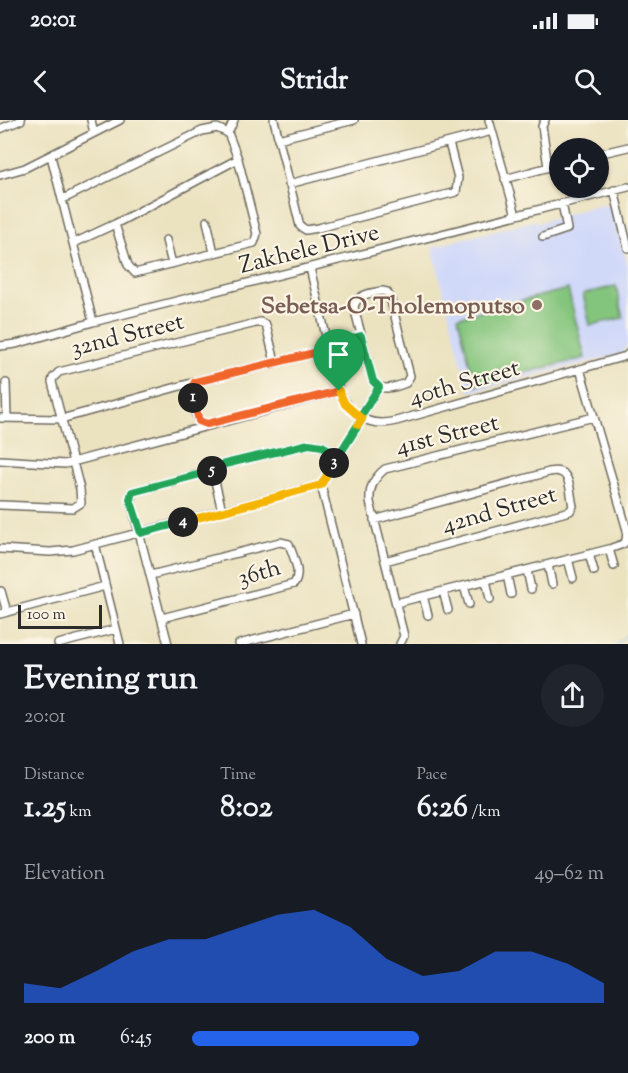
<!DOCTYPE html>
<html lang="en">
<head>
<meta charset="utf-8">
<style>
  :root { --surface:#171b24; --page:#20242c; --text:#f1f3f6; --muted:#9ea1a6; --accent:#2563eb }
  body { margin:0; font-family:"Sorts Mill Goudy",serif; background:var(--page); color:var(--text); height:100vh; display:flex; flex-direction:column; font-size:22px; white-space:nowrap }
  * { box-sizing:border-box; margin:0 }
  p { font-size:20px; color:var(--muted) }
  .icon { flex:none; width:33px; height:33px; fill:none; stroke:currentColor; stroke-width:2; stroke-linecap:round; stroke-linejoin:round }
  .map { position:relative; height:524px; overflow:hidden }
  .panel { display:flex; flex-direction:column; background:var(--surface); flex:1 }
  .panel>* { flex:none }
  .fabs { position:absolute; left:549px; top:18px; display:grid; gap:12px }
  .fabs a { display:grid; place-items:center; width:60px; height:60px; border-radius:50%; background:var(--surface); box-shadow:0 2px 4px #0004; font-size:30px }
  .scale { position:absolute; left:18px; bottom:15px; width:84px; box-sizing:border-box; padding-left:6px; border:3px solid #2b2b2b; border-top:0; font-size:16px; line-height:21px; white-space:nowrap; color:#2b2b2b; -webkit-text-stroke:4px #fcf5e5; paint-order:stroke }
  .pin { position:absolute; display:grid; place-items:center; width:51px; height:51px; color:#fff; margin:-62px -26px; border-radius:50% 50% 50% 0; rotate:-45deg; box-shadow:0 0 6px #0007 }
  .pin .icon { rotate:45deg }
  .km { position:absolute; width:30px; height:30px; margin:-15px; border-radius:50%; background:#222; color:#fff; font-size:16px; line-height:30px; text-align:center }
  .round { display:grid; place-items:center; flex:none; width:63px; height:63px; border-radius:32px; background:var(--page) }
  .summary { display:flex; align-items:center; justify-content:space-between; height:102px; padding:0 24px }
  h1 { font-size:33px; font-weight:700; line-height:45px }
  .metrics { display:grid; grid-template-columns:repeat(3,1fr); gap:9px; height:102px; padding:6px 24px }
  .metrics div { display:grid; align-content:center }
  .metrics b { font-size:30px; font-weight:700 }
  .metrics small { font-size:16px; font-weight:400 }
  .metrics p { font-size:16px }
  .chart { height:168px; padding:12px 24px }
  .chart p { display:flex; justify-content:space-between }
  .chart svg { width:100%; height:108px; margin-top:6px; fill:var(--accent); opacity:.7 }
  ul { padding:0 24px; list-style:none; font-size:20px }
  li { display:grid; grid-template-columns:96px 72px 1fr; align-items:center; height:45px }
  li i { height:15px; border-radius:8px; background:var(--accent) }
  .status { display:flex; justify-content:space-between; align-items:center; height:42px; padding:0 30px; background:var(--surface); direction:ltr }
  .status svg { height:16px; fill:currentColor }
  header { display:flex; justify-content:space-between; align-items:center; height:78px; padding:0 24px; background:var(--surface); font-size:27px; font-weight:700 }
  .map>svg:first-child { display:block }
</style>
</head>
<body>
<div class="status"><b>20:01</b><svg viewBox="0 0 49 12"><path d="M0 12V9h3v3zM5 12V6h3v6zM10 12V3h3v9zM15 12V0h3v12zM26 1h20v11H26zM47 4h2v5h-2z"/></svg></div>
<header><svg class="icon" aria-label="back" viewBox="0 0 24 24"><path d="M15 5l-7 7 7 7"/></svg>Stridr<svg class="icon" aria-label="search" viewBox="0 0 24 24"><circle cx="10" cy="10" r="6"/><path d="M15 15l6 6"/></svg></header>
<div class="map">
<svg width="628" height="524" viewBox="0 0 628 524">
  <rect width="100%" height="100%" fill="#fcf5e5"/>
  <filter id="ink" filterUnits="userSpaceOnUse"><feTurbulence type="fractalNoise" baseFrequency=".0167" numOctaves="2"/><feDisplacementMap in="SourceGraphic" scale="12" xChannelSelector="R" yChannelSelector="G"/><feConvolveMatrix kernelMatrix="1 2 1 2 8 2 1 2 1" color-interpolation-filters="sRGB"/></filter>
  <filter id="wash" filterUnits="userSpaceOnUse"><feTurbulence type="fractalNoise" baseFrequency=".008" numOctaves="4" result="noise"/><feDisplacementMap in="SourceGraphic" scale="24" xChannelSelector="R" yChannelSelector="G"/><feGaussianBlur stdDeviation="1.35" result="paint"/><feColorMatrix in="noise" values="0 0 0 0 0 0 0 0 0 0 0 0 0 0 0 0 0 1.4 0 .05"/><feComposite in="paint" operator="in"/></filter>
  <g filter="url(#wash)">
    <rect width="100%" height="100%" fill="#ebe2c0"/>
    <path fill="#d1d9f9" d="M 601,84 L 612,85 L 628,146 L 628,224 L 622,234 L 469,272 L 432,127 L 535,100 L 537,103 Z"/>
    <path fill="#84c57d" stroke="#587854" stroke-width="1.5" d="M 616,166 L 623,198 L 590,205 L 583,174 Z
      M 568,169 L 585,238 L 475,265 L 458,197 Z"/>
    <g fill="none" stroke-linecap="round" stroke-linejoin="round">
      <path stroke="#86b7f2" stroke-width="1.5" d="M 617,524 L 628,513"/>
    </g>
  </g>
  <g filter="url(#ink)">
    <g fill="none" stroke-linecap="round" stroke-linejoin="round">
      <g stroke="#6e6b5f" stroke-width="10">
        <path id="minor" d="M 91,0 L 94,13
          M 274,0 L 300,106 L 306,110 L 318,108 L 456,72 L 458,58 L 449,23
          M 489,0 L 516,95
          M 545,0 L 542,6 L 548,47
          M 0,9 L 21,0
          M 228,13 L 234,0
          M 278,19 L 354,0
          M 598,34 L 628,27
          M 51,36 L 93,202
          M 0,55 L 25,48 L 120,0
          M 505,59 L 560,44
          M 289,64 L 492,11
          M 614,70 L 628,128
          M 63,79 L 202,11 L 217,8 L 228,13 L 238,39 L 257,114 L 254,123 L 135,153 L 128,145 L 115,104
          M 207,101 L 214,133
          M 543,117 L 567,109 L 562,83
          M 166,120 L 172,144
          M 74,123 L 115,104 L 238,39
          M 310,148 L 339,271 C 350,295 369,308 396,301 L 626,236 L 628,234
          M 382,171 L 387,172 L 390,177 L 410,256 L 406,263 C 395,267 381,273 373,261 L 354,187 C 357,174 370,173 382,171 Z
          M 329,225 L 361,216
          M 0,226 L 16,224 L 93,202 L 628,67
          M 195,262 C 188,272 194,296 202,304 L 207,304
          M 6,263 L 7,298
          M 360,297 L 379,267
          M 0,298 L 61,299 L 195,262 L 330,229
          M 0,340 L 65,344 L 339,271
          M 215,350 L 214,357 L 222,391
          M 0,385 L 73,388 L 81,383 L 80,369 L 52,262 L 53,258 L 59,252 L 260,202 L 266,205 L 275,242
          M 374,400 L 549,352 C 572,347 569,369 573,386 L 570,391 L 385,441
          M 95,424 L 120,524
          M 0,429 L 50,432 L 73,430 L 321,365
          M 609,429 L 614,446
          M 589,434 L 594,451
          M 568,439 L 573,458
          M 548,445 L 552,464
          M 527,450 L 531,469
          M 151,455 L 280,422 L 289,424 C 293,436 302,453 294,464 L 162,498
          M 507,455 L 511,474
          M 486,460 L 490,479
          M 464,466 L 469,484
          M 1,471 L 7,492
          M 443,471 L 448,490
          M 423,476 L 428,495
          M 396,483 L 609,429 L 623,424 L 626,421 L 627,410 L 580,249
          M 0,494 L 105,466
          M 58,524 L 116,509
          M 168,524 L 131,382 L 132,372 L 215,350 L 221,345 L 309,324 L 322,326 L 339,335
          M 239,524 L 354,494
          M 361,524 L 321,365 L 362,299
          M 400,524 L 404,516 L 370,382 C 369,367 374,358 385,349 L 594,297"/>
      </g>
      <use href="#minor" stroke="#fff" stroke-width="7"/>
    </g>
  </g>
  <g fill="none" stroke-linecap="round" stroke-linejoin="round" filter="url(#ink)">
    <g stroke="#fff" stroke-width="12">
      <path id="split-1" d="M 193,278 L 199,301 L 207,304 L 339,271"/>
    </g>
    <g stroke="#fff" stroke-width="12">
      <path id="split-2" d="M 193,278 L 191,269 L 195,262 L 330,229 L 329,225 L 338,223"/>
    </g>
    <g stroke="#fff" stroke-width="12">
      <path id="split-3" d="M 334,343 L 362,299 L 360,297 L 379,267 L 373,261 L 361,216 L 338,223"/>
    </g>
    <g stroke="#fff" stroke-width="12">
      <path id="split-4" d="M 183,402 L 321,365 L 334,343"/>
    </g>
    <g stroke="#fff" stroke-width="12">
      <path id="split-5" d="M 183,402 L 141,413 L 130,379 L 132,372 L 212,351"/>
    </g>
    <g stroke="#fff" stroke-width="12">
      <path id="split-6" d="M 212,351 L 221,345 L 309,324 L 322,326 L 339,335 L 358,305"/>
    </g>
    <g stroke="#fff" stroke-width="12">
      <path id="split-7" d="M 339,271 L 345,284 L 362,299 L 358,305"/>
    </g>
    <use href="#split-1" stroke="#f0652b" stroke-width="8"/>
    <use href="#split-2" stroke="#f0652b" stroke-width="8"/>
    <use href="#split-3" stroke="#22a559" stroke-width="8"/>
    <use href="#split-4" stroke="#f5b400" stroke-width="8"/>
    <use href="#split-5" stroke="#22a559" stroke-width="8"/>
    <use href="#split-6" stroke="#22a559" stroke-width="8"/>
    <use href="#split-7" stroke="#f5b400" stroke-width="8"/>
  </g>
  <circle fill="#8d6e63" stroke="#fcf5e5" stroke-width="2" cx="537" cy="185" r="6"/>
  <g text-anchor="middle" stroke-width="4.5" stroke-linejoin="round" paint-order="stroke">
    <g font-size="24" fill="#2b2b2b" stroke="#fcf5e5">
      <text transform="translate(309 128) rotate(-14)" y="8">Zakhele Drive</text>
      <text transform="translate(127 214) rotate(-14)" y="8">32nd Street</text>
      <text transform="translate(464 262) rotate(-16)" y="8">40th Street</text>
      <text transform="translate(447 314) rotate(-14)" y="8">41st Street</text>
      <text transform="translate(499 389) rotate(-16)" y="8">42nd Street</text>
      <text transform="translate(259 452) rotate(-16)" y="8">36th</text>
    </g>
    <g font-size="24" font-weight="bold" fill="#785e54" stroke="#fcf5e5" text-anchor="end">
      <text x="525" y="193">Sebetsa-O-Tholemoputso</text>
    </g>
  </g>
</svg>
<div class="fabs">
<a><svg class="icon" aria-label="locate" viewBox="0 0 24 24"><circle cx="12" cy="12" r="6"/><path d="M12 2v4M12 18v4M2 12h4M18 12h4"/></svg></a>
</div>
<div class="scale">100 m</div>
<div class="pin" style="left:339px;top:271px;background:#1e9e55"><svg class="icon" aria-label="arrive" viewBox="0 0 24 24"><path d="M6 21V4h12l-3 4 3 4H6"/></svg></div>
<b class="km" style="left:193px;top:278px">1</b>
<b class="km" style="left:334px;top:343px">3</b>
<b class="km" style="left:183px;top:402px">4</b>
<b class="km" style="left:212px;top:351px">5</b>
</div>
<section class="panel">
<div class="summary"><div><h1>Evening run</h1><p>20:01</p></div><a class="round"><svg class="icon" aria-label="share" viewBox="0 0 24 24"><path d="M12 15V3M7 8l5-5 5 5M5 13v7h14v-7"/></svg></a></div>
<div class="metrics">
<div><p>Distance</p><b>1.25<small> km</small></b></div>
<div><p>Time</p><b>8:02</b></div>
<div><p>Pace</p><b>6:26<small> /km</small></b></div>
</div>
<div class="chart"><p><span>Elevation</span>49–62 m</p>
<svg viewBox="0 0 160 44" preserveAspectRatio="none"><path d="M0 44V36L10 38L20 31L30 23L40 18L50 18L60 13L70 8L80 6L90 13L100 26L110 33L120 31L130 23L140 23L150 28L160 36V44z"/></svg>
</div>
<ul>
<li><b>200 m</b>6:45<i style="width:55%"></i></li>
</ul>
</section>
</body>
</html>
